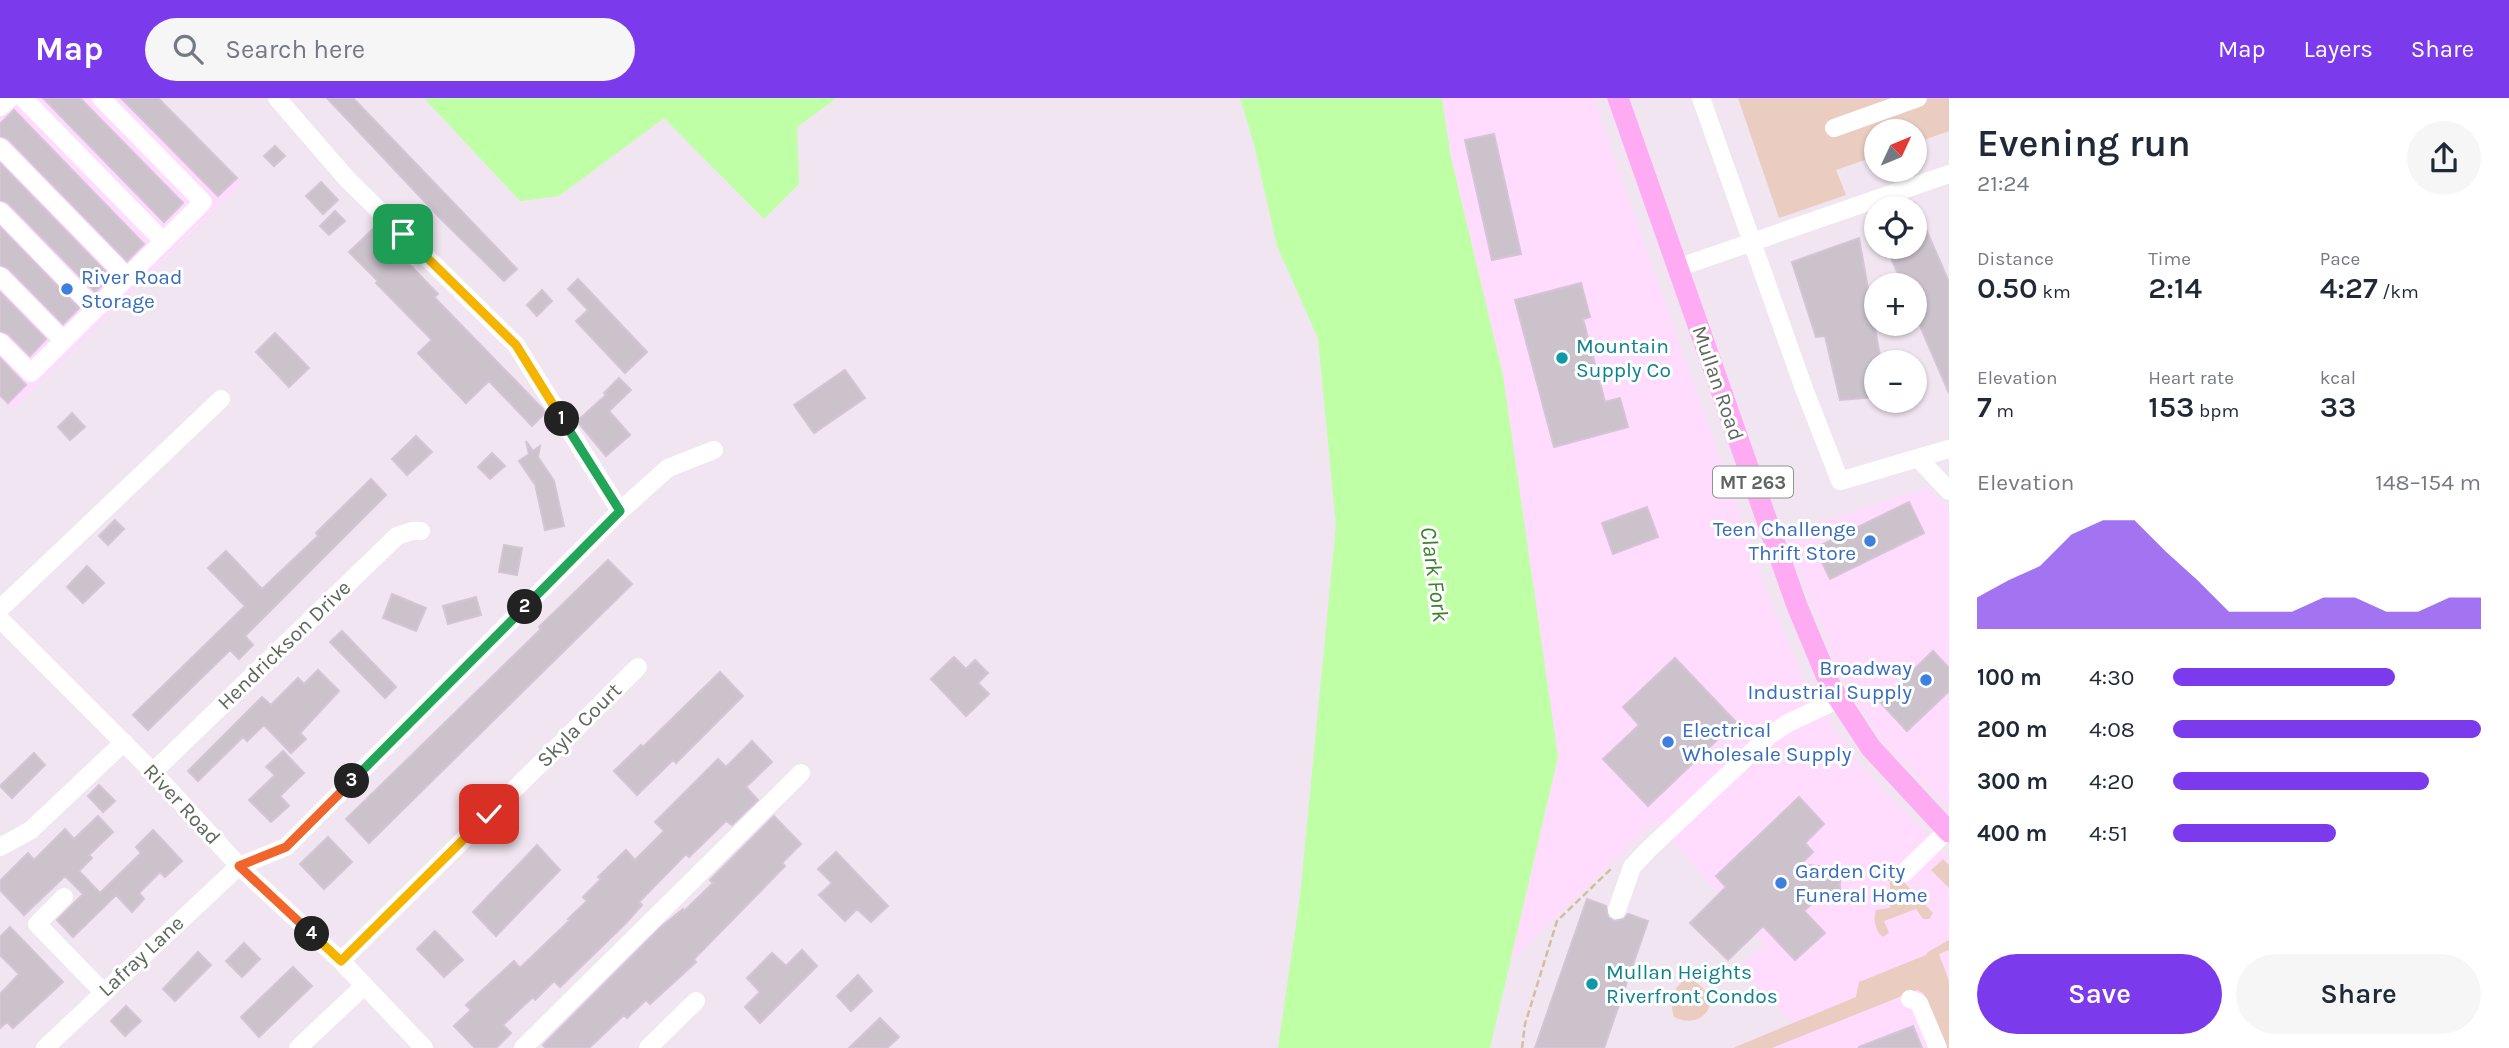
<!DOCTYPE html>
<html lang="en">
<head>
<meta charset="utf-8">
<style>
  :root { --surface:#fff; --page:#f6f6f7; --text:#1f2937; --muted:#747a83; --accent:#7c3aed }
  body { margin:0; font-family:Karla,sans-serif; background:var(--page); color:var(--text); height:100vh; display:flex; flex-direction:column; font-size:26px; white-space:nowrap }
  * { box-sizing:border-box; margin:0 }
  p { font-size:23px; color:var(--muted) }
  .icon { flex:none; width:38px; height:38px; fill:none; stroke:currentColor; stroke-width:2; stroke-linecap:round; stroke-linejoin:round }
  .map { position:relative; flex:1; overflow:hidden }
  .side { display:flex; flex-direction:column; background:var(--surface); width:560px }
  .side>* { flex:none }
  .needle { width:46px; rotate:46deg }
  .controls { position:absolute; left:1864px; top:21px; display:grid; gap:14px }
  .controls a { display:grid; place-items:center; width:63px; height:63px; border-radius:50%; background:var(--surface); box-shadow:0 2px 5px #0004; font-size:35px }
  .pin { position:absolute; display:grid; place-items:center; width:60px; height:60px; color:#fff; margin:-30px; border-radius:14px; box-shadow:0 4px 10px #0006 }
  .km { position:absolute; width:35px; height:35px; margin:-18px; border-radius:50%; background:#222; color:#fff; font-size:19px; line-height:35px; text-align:center }
  .round { display:grid; place-items:center; flex:none; width:74px; height:74px; border-radius:37px; background:var(--page) }
  .overview { display:flex; align-items:center; justify-content:space-between; height:119px; padding:0 28px }
  h1 { font-size:38px; font-weight:600; line-height:52px }
  .figures { display:grid; grid-template-columns:repeat(3,1fr); gap:10px; height:119px; padding:7px 28px }
  .figures div { display:grid; align-content:center }
  .figures b { font-size:30px; font-weight:600 }
  .figures small { font-size:19px; font-weight:400 }
  .figures p { font-size:19px }
  .chart { height:196px; padding:14px 28px }
  .chart p { display:flex; justify-content:space-between }
  .chart svg { width:100%; height:126px; margin-top:7px; fill:var(--accent); opacity:.7 }
  .action { display:flex; gap:14px; margin-top:auto; padding:14px 28px }
  .action a { flex:1; height:80px; border-radius:42px; background:var(--accent); color:#fff; font-size:28px; font-weight:600; line-height:80px; text-align:center }
  .action a+a { background:var(--page); color:var(--text) }
  ul { padding:0 28px; list-style:none; font-size:23px }
  li { display:grid; grid-template-columns:112px 84px 1fr; align-items:center; height:52px }
  li i { height:18px; border-radius:9px; background:var(--accent) }
  header { display:flex; align-items:center; gap:42px; box-sizing:border-box; height:98px; padding:0 35px; background:var(--accent); color:#fff }
  header strong { font-size:33px }
  nav { display:flex; gap:38px; margin-inline-start:auto; font-size:24px }
  .search { width:490px; height:63px; background:var(--page); display:flex; align-items:center; gap:18px; box-sizing:border-box; padding:0 24px; border-radius:38px; color:var(--muted); font-size:26px }
  main { display:flex; flex:1; min-height:0 }
  .map>svg:first-child { display:block }
</style>
</head>
<body>
<header>
<strong>Map</strong>
<div class="search"><svg class="icon" aria-label="search" viewBox="0 0 24 24"><circle cx="10" cy="10" r="6"/><path d="M15 15l6 6"/></svg>Search here</div>
<nav><a>Map</a><a>Layers</a><a>Share</a></nav>
</header>
<main>
<div class="map">
<svg width="1949" height="950" viewBox="0 0 1949 950">
  <rect width="100%" height="100%" fill="#f0e5f0"/>
  <path fill="#ffdbfd" d="M 0,0 L 158,0 L 242,85 L 13,310 L 0,297 Z
    M 1442,0 L 1593,0 L 1768,497 L 1804,584 L 1742,642 L 1807,583 L 1830,625 L 1861,669 L 1949,760 L 1949,950 L 1733,950 L 1793,924 L 1739,869 L 1765,846 L 1654,723 L 1511,863 L 1558,658 L 1503,277 L 1451,60 Z
    M 1927,390 L 1949,412 L 1949,711 L 1883,644 L 1854,600 L 1835,563 L 1784,435 Z"/>
  <path fill="#eaccc0" d="M 1738,0 L 1949,0 L 1949,33 L 1915,45 L 1914,33 L 1876,33 L 1876,58 L 1836,72 L 1846,97 L 1779,120 Z
    M 1943,761 L 1949,767 L 1949,790 L 1931,772 Z
    M 1883,771 L 1896,776 L 1933,815 L 1929,821 L 1923,821 L 1916,811 L 1884,823 L 1889,835 L 1883,839 C 1875,833 1873,821 1876,812 L 1890,810 L 1890,783 L 1879,782 L 1877,779 Z
    M 1949,842 L 1949,852 L 1939,856 L 1949,883 L 1949,950 L 1945,950 L 1923,895 L 1917,892 L 1772,950 L 1733,950 L 1856,899 L 1859,884 L 1926,857 L 1928,854 Z
    M 1686,881 C 1699,882 1704,892 1711,902 C 1708,922 1691,927 1674,919 C 1669,904 1672,890 1686,881 Z"/>
  <path fill="#bfffa6" d="M 424,0 L 837,0 L 797,29 L 799,86 L 764,121 L 664,20 L 559,98 L 520,103 Z
    M 1240,0 L 1442,0 L 1451,60 L 1503,277 L 1558,659 L 1490,950 L 1278,950 L 1300,799 L 1336,427 L 1318,240 L 1277,148 L 1254,46 Z"/>
  <path fill="#cbc2cb" stroke="#d5c3d6" stroke-width="2" d="M 43,0 L 80,0 L 183,105 L 164,124 Z
    M 121,0 L 158,0 L 237,80 L 218,98 Z
    M 327,0 L 353,0 L 517,171 L 504,183 L 442,122 Z
    M 14,12 L 144,146 L 127,163 L 8,41 L 0,38 L 0,26 Z
    M 1494,36 L 1521,156 L 1492,162 L 1465,42 Z
    M 275,48 L 285,58 L 274,68 L 264,58 Z
    M 0,65 L 111,179 L 95,194 L 8,105 L 0,102 Z
    M 321,84 L 338,102 L 323,116 L 306,98 Z
    M 1914,104 L 1949,184 L 1949,295 L 1914,214 L 1914,187 L 1903,187 L 1886,149 L 1914,149 Z
    M 335,113 L 345,123 L 329,137 L 320,128 Z
    M 0,129 L 79,210 L 63,226 L 8,170 L 0,167 Z
    M 374,130 L 438,196 L 434,199 L 543,311 L 545,315 L 532,328 L 489,283 L 466,305 L 418,255 L 432,242 L 376,185 L 378,183 L 349,154 Z
    M 1859,140 L 1881,264 L 1876,264 L 1876,299 L 1840,302 L 1825,238 L 1816,239 L 1792,164 Z
    M 578,181 L 647,254 L 625,275 L 576,223 L 588,212 L 568,191 Z
    M 1581,185 L 1590,219 L 1583,221 L 1605,304 L 1620,300 L 1628,329 L 1554,349 L 1515,202 Z
    M 542,192 L 552,203 L 537,218 L 527,207 Z
    M 0,194 L 46,241 L 30,258 L 8,236 L 0,233 Z
    M 275,235 L 309,270 L 289,289 L 256,254 Z
    M 0,260 L 26,287 L 8,305 L 0,297 Z
    M 845,272 L 865,300 L 814,335 L 794,307 Z
    M 619,280 L 631,292 L 609,313 L 630,337 L 606,358 L 577,323 L 606,297 L 604,295 Z
    M 72,315 L 85,329 L 70,342 L 58,329 Z
    M 416,338 L 432,354 L 407,377 L 392,361 Z
    M 526,343 L 533,353 L 540,348 L 538,359 L 554,383 L 564,428 L 545,432 L 534,381 L 534,385 L 519,363 L 529,356 Z
    M 492,355 L 505,368 L 490,381 L 478,369 Z
    M 371,381 L 386,397 L 245,538 L 253,547 L 239,561 L 230,552 L 148,632 L 133,617 L 245,508 L 208,470 L 226,453 L 262,491 L 318,438 L 316,435 Z
    M 1909,404 L 1924,435 L 1830,481 L 1815,450 Z
    M 1647,409 L 1658,439 L 1613,456 L 1602,425 Z
    M 115,422 L 124,431 L 108,447 L 99,438 Z
    M 504,447 L 522,450 L 517,477 L 499,474 Z
    M 608,462 L 632,486 L 369,745 L 346,721 L 541,531 L 539,529 Z
    M 87,468 L 104,485 L 83,505 L 67,489 Z
    M 392,496 L 426,510 L 416,533 L 383,520 Z
    M 476,499 L 481,517 L 448,526 L 443,508 Z
    M 342,533 L 396,589 L 385,600 L 330,544 Z
    M 1933,553 L 1949,570 L 1949,593 L 1907,633 L 1880,604 Z
    M 954,559 L 966,571 L 975,562 L 988,575 L 978,585 L 989,596 L 966,618 L 931,581 Z
    M 1675,560 L 1736,624 L 1648,708 L 1603,661 L 1639,627 L 1623,609 Z
    M 318,572 L 339,593 L 300,635 L 306,641 L 291,655 L 264,627 L 247,643 L 243,639 L 198,683 L 188,673 L 262,599 L 271,607 L 298,580 L 304,586 Z
    M 720,574 L 743,598 L 676,665 L 673,662 L 637,697 L 614,673 L 641,647 L 643,649 Z
    M 752,643 L 772,664 L 746,689 L 758,702 L 732,727 L 726,723 L 689,759 L 686,756 L 639,804 L 642,807 L 626,825 L 560,889 L 554,883 L 535,902 L 533,899 L 503,927 L 511,935 L 496,950 L 475,950 L 454,928 L 471,912 L 466,907 L 514,863 L 520,870 L 570,822 L 568,821 L 587,803 L 583,799 L 601,781 L 598,779 L 626,752 L 635,762 L 664,733 L 655,724 L 718,661 L 726,669 Z
    M 283,653 L 304,675 L 280,698 L 289,708 L 271,724 L 249,702 L 275,677 L 266,669 Z
    M 34,655 L 45,667 L 12,700 L 0,688 Z
    M 99,687 L 115,703 L 103,714 L 88,698 Z
    M 1799,699 L 1824,726 L 1805,745 L 1813,754 L 1801,766 L 1840,771 L 1840,793 L 1826,792 L 1804,813 L 1825,835 L 1795,862 L 1763,828 L 1728,862 L 1690,825 L 1726,789 L 1716,778 Z
    M 98,718 L 113,734 L 89,757 L 92,760 L 79,773 L 100,795 L 141,755 L 136,749 L 153,732 L 182,763 L 165,779 L 160,774 L 139,795 L 144,801 L 132,814 L 116,797 L 73,839 L 57,822 L 83,796 L 65,778 L 24,817 L 0,792 L 0,783 L 28,755 L 34,762 L 65,731 L 74,741 Z
    M 774,718 L 801,746 L 782,765 L 785,768 L 694,861 L 696,864 L 650,906 L 646,902 L 627,920 L 624,917 L 589,950 L 546,950 L 543,947 L 662,828 L 683,811 L 684,813 L 713,785 L 710,782 Z
    M 328,739 L 352,764 L 324,791 L 300,766 Z
    M 537,747 L 560,772 L 496,838 L 473,814 Z
    M 836,754 L 888,808 L 871,824 L 857,811 L 845,823 L 819,797 L 832,785 L 818,771 Z
    M 1587,801 L 1606,808 L 1608,819 L 1614,823 L 1624,821 L 1628,816 L 1648,823 L 1604,950 L 1535,950 Z
    M 10,829 L 63,884 L 13,930 L 7,924 L 0,930 L 0,896 L 19,876 L 0,857 L 0,839 Z
    M 435,833 L 463,862 L 444,879 L 417,851 Z
    M 244,845 L 260,861 L 242,879 L 226,863 Z
    M 802,852 L 817,868 L 760,925 L 745,909 L 760,894 L 747,880 L 772,855 L 786,868 Z
    M 198,854 L 211,867 L 175,903 L 163,891 Z
    M 293,869 L 312,888 L 259,939 L 241,919 Z
    M 858,877 L 872,893 L 851,913 L 837,898 Z
    M 126,908 L 141,923 L 125,938 L 111,923 Z
    M 880,920 L 899,939 L 887,950 L 849,950 Z
    M 1913,928 L 1922,950 L 1859,950 L 1859,949 Z"/>
  <g fill="none" stroke-linecap="round" stroke-linejoin="round">
    <path stroke="#d4bd9e" stroke-width="2.5" stroke-dasharray="7 3.5" stroke-linecap="butt" d="M 1522,950 L 1525,926 L 1557,823 L 1613,769"/>
    <path stroke="#fff" stroke-width="18" d="M 23,0 L 163,143
      M 277,0 L 347,81 L 516,247 L 620,413
      M 1701,0 L 1803,288 L 1840,383 L 1918,360 L 1949,393
      M 0,9 L 10,0
      M 1834,30 L 1918,0
      M 0,49 L 127,179
      M 0,113 L 95,211
      M 1677,170 L 1949,76
      M 0,178 L 63,242
      M 0,244 L 31,275 L 203,104 L 101,0
      M 1918,360 L 1949,351
      M 0,511 L 221,301
      M 0,521 L 153,674 L 239,768 L 341,863 L 424,950
      M 153,674 L 397,438 L 412,433 L 421,433
      M 0,749 L 31,732 L 124,644
      M 1904,775 L 1948,732
      M 64,799 L 37,826 L 103,894
      M 1617,812 L 1632,769 L 1649,751 L 1770,637 L 1788,625 L 1839,601
      M 341,863 L 638,569
      M 1910,901 L 1919,905 L 1938,950
      M 45,950 L 239,768 L 286,749 L 620,413 L 668,370 L 714,352
      M 298,950 L 364,888
      M 523,950 L 801,675
      M 648,950 L 696,903"/>
    <path stroke="#ffabf4" stroke-width="21" d="M 1618,0 L 1797,508 L 1831,589 L 1871,650 L 1949,734"/>
  </g>
  <g fill="none" stroke-linecap="round" stroke-linejoin="round">
    <g stroke="#fff" stroke-width="14">
      <path id="split-1" d="M 403,136 L 516,247 L 562,321"/>
    </g>
    <g stroke="#fff" stroke-width="14">
      <path id="split-2" d="M 525,509 L 620,413 L 562,321"/>
    </g>
    <g stroke="#fff" stroke-width="14">
      <path id="split-3" d="M 352,683 L 525,509"/>
    </g>
    <g stroke="#fff" stroke-width="14">
      <path id="split-4" d="M 312,836 L 239,768 L 286,749 L 352,683"/>
    </g>
    <g stroke="#fff" stroke-width="14">
      <path id="split-5" d="M 312,836 L 341,863 L 489,716"/>
    </g>
    <use href="#split-1" stroke="#f5b400" stroke-width="9"/>
    <use href="#split-2" stroke="#22a559" stroke-width="9"/>
    <use href="#split-3" stroke="#22a559" stroke-width="9"/>
    <use href="#split-4" stroke="#f0652b" stroke-width="9"/>
    <use href="#split-5" stroke="#f5b400" stroke-width="9"/>
  </g>
  <g fill="#3f7fe0" stroke="#fff" stroke-width="2.5">
    <circle cx="67" cy="191" r="7"/>
    <circle cx="1870" cy="443" r="7"/>
    <circle cx="1926" cy="582" r="7"/>
    <circle cx="1668" cy="644" r="7"/>
    <circle cx="1781" cy="785" r="7"/>
  </g>
  <g fill="#0f9aa8" stroke="#fff" stroke-width="2.5">
    <circle cx="1562" cy="260" r="7"/>
    <circle cx="1592" cy="886" r="7"/>
  </g>
  <g text-anchor="middle" stroke-width="6" stroke-linejoin="round" paint-order="stroke">
    <rect fill="#fff" stroke="#8e958e" stroke-width="2" x="1713" y="368.5" width="80" height="31" rx="5"/>
    <g font-size="19" font-weight="bold" fill="#5e675d">
      <text x="1753" y="391">MT 263</text>
    </g>
    <g font-size="21" fill="#366cbe" stroke="#fff" text-anchor="start">
      <text x="81" y="186">River Road<tspan x="81" dy="24">Storage</tspan></text>
      <text x="1856" y="438" text-anchor="end">Teen Challenge<tspan x="1856" dy="24">Thrift Store</tspan></text>
      <text x="1912" y="577" text-anchor="end">Broadway<tspan x="1912" dy="24">Industrial Supply</tspan></text>
      <text x="1682" y="639">Electrical<tspan x="1682" dy="24">Wholesale Supply</tspan></text>
      <text x="1795" y="780">Garden City<tspan x="1795" dy="24">Funeral Home</tspan></text>
    </g>
    <g font-size="21" fill="#0d838f" stroke="#fff" text-anchor="start">
      <text x="1576" y="255">Mountain<tspan x="1576" dy="24">Supply Co</tspan></text>
      <text x="1606" y="881">Mullan Heights<tspan x="1606" dy="24">Riverfront Condos</tspan></text>
    </g>
    <g font-size="21" fill="#5e675d" stroke="#fff">
      <text transform="translate(1718 285) rotate(71)" y="7">Mullan Road</text>
      <text transform="translate(284 547) rotate(-44)" y="7">Hendrickson Drive</text>
      <text transform="translate(579 627) rotate(-45)" y="7">Skyla Court</text>
      <text transform="translate(182 706) rotate(47)" y="7">River Road</text>
      <text transform="translate(141 858) rotate(-43)" y="7">Lafray Lane</text>
    </g>
    <g font-size="23" font-style="italic" fill="#3d822d" stroke="#fff">
      <text transform="translate(1435 476) rotate(82)" y="8">Clark Fork</text>
    </g>
  </g>
</svg>
<div class="controls">
<a><svg class="needle" viewBox="-14 -14 28 28"><path d="M0-13l5 13h-10z" fill="#e53935"/><path d="M0 13l5-13h-10z" fill="#747a83"/></svg></a>
<a><svg class="icon" aria-label="locate" viewBox="0 0 24 24"><circle cx="12" cy="12" r="6"/><path d="M12 2v4M12 18v4M2 12h4M18 12h4"/></svg></a>
<a>+</a>
<a>−</a>
</div>
<div class="pin" style="left:403px;top:136px;background:#1e9e55"><svg class="icon" aria-label="arrive" viewBox="0 0 24 24"><path d="M6 21V4h12l-3 4 3 4H6"/></svg></div>
<div class="pin" style="left:489px;top:716px;background:#d93025"><svg class="icon" aria-label="check" viewBox="0 0 24 24"><path d="M5 12l5 5 9-10"/></svg></div>
<b class="km" style="left:562px;top:321px">1</b>
<b class="km" style="left:525px;top:509px">2</b>
<b class="km" style="left:352px;top:683px">3</b>
<b class="km" style="left:312px;top:836px">4</b>
</div>
<section class="side">
<div class="overview"><div><h1>Evening run</h1><p>21:24</p></div><a class="round"><svg class="icon" aria-label="share" viewBox="0 0 24 24"><path d="M12 15V3M7 8l5-5 5 5M5 13v7h14v-7"/></svg></a></div>
<div class="figures">
<div><p>Distance</p><b>0.50<small> km</small></b></div>
<div><p>Time</p><b>2:14</b></div>
<div><p>Pace</p><b>4:27<small> /km</small></b></div>
</div>
<div class="figures">
<div><p>Elevation</p><b>7<small> m</small></b></div>
<div><p>Heart rate</p><b>153<small> bpm</small></b></div>
<div><p>kcal</p><b>33</b></div>
</div>
<div class="chart"><p><span>Elevation</span>148–154 m</p>
<svg viewBox="0 0 160 44" preserveAspectRatio="none"><path d="M0 44V33L10 27L20 22L30 11L40 6L50 6L60 17L70 27L80 38L90 38L100 38L110 33L120 33L130 38L140 38L150 33L160 33V44z"/></svg>
</div>
<ul>
<li><b>100 m</b>4:30<i style="width:72%"></i></li>
<li><b>200 m</b>4:08<i style="width:100%"></i></li>
<li><b>300 m</b>4:20<i style="width:83%"></i></li>
<li><b>400 m</b>4:51<i style="width:53%"></i></li>
</ul>
<div class="action"><a>Save</a><a>Share</a></div>
</section>
</main>
</body>
</html>
